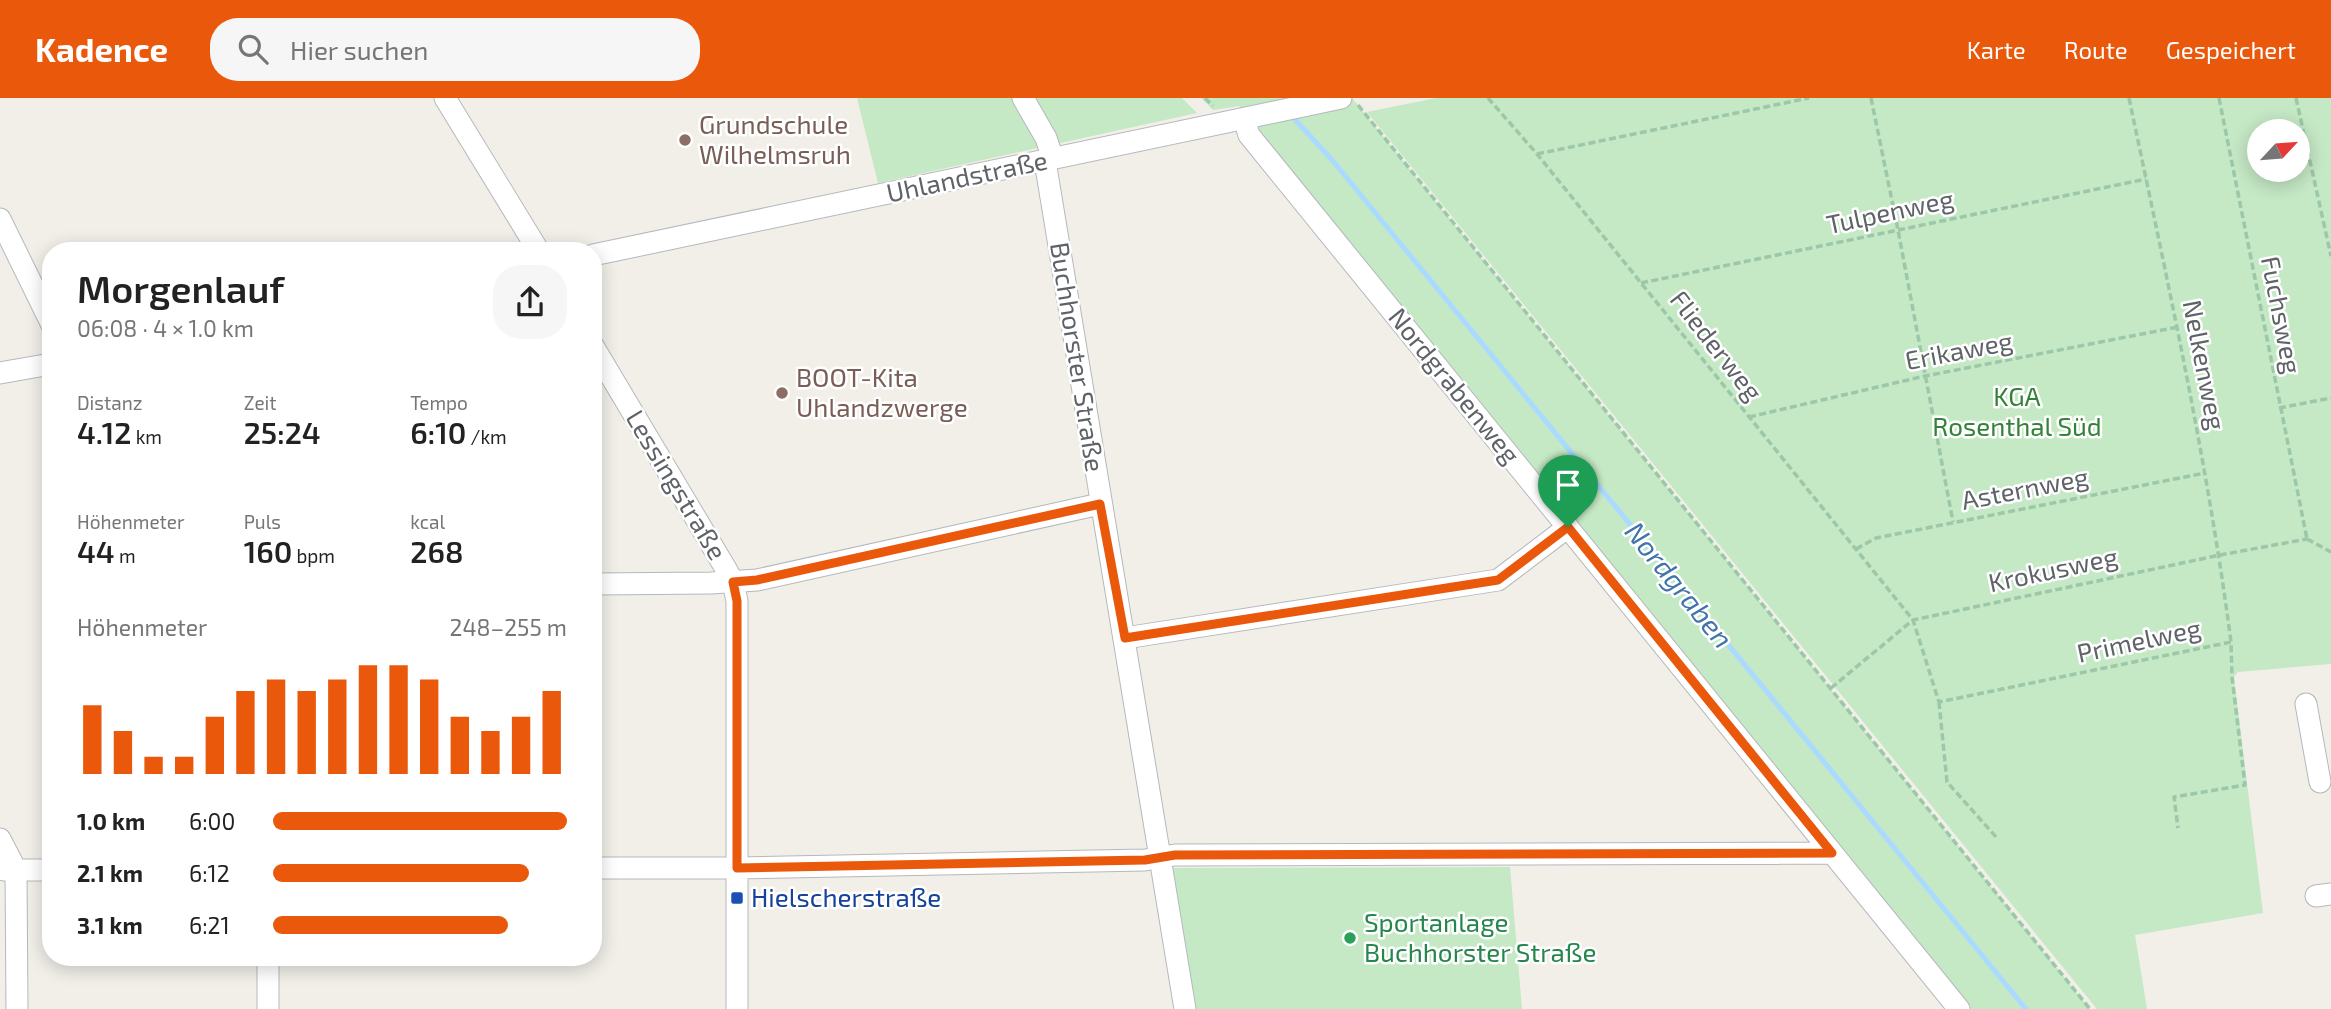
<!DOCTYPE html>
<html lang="de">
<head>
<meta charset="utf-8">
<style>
  :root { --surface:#fff; --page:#f6f6f6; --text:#222; --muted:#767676; --accent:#ea580c }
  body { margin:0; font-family:"Exo 2",sans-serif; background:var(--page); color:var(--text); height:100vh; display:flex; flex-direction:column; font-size:26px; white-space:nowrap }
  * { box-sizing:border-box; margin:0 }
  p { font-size:23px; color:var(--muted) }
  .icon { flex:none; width:38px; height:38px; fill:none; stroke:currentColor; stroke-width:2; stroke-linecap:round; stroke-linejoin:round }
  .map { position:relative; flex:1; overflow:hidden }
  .drawer { position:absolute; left:42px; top:144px; width:560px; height:724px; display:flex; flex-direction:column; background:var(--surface); border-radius:28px; box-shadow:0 4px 18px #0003 }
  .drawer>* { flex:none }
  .needle { width:46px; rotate:64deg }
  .fabs { position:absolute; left:2247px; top:21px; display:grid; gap:14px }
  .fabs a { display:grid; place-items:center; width:63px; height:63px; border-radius:50%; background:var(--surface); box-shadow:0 4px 18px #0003; font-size:35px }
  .pin { position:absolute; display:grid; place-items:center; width:60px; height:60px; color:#fff; margin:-72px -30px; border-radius:50% 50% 50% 0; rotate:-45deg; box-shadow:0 0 7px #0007 }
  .pin .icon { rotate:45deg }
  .round { display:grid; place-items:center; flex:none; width:74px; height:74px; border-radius:28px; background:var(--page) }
  .summary { display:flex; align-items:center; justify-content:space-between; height:119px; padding:0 35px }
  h1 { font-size:38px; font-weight:600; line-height:52px }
  .metrics { display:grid; grid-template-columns:repeat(3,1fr); gap:10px; height:119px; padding:7px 35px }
  .metrics div { display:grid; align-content:center }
  .metrics b { font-size:30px; font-weight:600 }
  .metrics small { font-size:19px; font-weight:400 }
  .metrics p { font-size:19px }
  .chart { height:196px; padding:14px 35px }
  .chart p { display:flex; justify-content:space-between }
  .chart svg { width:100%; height:126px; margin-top:7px; stroke:var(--accent); stroke-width:6 }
  ul { padding:0 35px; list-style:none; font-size:23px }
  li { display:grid; grid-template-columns:112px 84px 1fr; align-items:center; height:52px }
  li i { height:18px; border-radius:9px; background:var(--accent) }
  header { display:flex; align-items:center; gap:42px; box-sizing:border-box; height:98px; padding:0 35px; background:var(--accent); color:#fff }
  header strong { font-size:33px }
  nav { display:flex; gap:38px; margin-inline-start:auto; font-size:24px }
  .search { width:490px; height:63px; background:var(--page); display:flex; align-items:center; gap:18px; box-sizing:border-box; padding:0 24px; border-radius:28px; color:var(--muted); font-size:26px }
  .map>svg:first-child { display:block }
</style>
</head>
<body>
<header>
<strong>Kadence</strong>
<div class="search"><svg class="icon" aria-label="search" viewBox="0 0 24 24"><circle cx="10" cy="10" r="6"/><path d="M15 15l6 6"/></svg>Hier suchen</div>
<nav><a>Karte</a><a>Route</a><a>Gespeichert</a></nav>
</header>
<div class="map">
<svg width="2331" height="911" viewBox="0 0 2331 911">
  <rect width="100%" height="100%" fill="#f1efe8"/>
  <path fill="#c5e8c5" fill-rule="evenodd" d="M 857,0 L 1182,0 L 1197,15 L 878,85 Z
    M 1201,0 L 1352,0 L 2090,911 L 1965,911 L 1239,8 L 1213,12 Z
    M 1436,0 L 2331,0 L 2331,566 L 2238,574 L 2234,579 L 2263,815 L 2135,837 L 2147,911 L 2097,911 L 1367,14 ZM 2298,33 L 2298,72 L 2259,72 L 2259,33 Z
    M 1510,769 L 1522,911 L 1196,911 L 1173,770 Z"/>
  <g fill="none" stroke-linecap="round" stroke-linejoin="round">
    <path stroke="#aadaff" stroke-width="5" d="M 1290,16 L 1333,63 L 2026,911"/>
    <g stroke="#b5b8bc" stroke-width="23">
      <path id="minor" d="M 445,0 L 538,152
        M 1023,0 L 1046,40 L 1053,61
        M 1244,21 L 1249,37 L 1959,911
        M 1045,63 L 1185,911
        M 0,121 L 51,225
        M 593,157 L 1341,0
        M 593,248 L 726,471 L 733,484 L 737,503 L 737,911
        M 0,275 L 51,266
        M 593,486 L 711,485 L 757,482 L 1100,406
        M 1125,540 L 1498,482 L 1568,429
        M 2306,606 L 2320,684
        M 0,741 L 16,772 L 17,911
        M 593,770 L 737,770 L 1145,762 L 1175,757 L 1832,755
        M 4,772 L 51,772
        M 2316,798 L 2331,796
        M 268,911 L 268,859"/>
    </g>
    <path stroke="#9cc7a9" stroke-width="3.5" stroke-dasharray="7 3.5" stroke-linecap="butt" d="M 1205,0 L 1213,8
      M 1488,0 L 1537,56 L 1913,522 L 1939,604 L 2231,544 L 2232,579 L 2245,687 L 2174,699 L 2178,730
      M 1871,0 L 1898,132 L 1953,424
      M 2129,0 C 2167,181 2207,361 2231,544
      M 2219,0 L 2307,441
      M 2296,0 L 2331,158
      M 1358,7 L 2090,911
      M 1537,56 L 1809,0
      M 1641,185 L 2146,81
      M 2279,310 L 2331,300
      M 1749,319 L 1925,278 L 2178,229
      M 2307,441 L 2331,454
      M 1856,451 L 1876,440 L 2205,375
      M 1831,590 L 1913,522 L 2220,457 L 2307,441
      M 1939,604 L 1947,684 L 1997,740"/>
    <use href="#minor" stroke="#fff" stroke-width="21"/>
  </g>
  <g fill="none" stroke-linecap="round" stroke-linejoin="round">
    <g stroke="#fff" stroke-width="14">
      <path id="route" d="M 1100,406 L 1125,540 L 1498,482 L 1568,429 L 1832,755 L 1175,757 L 1145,762 L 737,770 L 737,503 L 733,484 L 757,482 Z"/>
    </g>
    <use href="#route" stroke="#ea580c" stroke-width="9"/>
  </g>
  <g fill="#8d6e63" stroke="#fff" stroke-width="2.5">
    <circle cx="685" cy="42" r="7"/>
    <circle cx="782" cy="295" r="7"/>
  </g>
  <rect fill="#1a4fb4" stroke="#fff" stroke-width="2.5" x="730" y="793" width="14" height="14" rx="3.5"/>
  <circle fill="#2e9e5b" stroke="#fff" stroke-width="2.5" cx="1350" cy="840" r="7"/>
  <g text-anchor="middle" stroke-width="5" stroke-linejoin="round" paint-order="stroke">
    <g font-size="26" fill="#785e54" stroke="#fff" text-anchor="start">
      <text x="699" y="36">Grundschule<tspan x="699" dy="30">Wilhelmsruh</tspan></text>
      <text x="796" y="289">BOOT-Kita<tspan x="796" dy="30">Uhlandzwerge</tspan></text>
    </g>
    <g font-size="26" fill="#5f6368" stroke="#fff">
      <text transform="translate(967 79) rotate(-12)" y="9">Uhlandstraße</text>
      <text transform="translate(1890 114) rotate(-12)" y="9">Tulpenweg</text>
      <text transform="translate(2281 217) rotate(79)" y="9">Fuchsweg</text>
      <text transform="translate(1716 248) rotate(52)" y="9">Fliederweg</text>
      <text transform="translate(1959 253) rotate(-11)" y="9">Erikaweg</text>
      <text transform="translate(1077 259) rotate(81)" y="9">Buchhorster Straße</text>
      <text transform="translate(2204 267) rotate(79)" y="9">Nelkenweg</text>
      <text transform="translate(1454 288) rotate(51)" y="9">Nordgrabenweg</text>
      <text transform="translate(676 387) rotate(59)" y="9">Lessingstraße</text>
      <text transform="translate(2025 391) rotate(-11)" y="9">Asternweg</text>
      <text transform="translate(2053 472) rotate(-12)" y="9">Krokusweg</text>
      <text transform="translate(2139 543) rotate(-12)" y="9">Primelweg</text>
    </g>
    <g font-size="26" fill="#348238" stroke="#fff">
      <text x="2017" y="308">KGA<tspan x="2017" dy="30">Rosenthal Süd</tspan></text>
    </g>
    <g font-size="26" fill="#164399" stroke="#fff" text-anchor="start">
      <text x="751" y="809">Hielscherstraße</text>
    </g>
    <g font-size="26" fill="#27864d" stroke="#fff" text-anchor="start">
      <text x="1364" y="834">Sportanlage<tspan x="1364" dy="30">Buchhorster Straße</tspan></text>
    </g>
    <g font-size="28" font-style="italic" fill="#4174aa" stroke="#fff">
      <text transform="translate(1679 487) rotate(51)" y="10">Nordgraben</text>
    </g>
  </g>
</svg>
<div class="fabs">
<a><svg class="needle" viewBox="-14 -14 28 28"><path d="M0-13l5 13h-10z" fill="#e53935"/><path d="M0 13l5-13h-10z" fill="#767676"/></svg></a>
</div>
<div class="pin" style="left:1568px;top:429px;background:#1e9e55"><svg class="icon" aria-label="arrive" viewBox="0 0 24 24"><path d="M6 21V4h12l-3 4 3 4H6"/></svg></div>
<section class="drawer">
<div class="summary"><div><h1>Morgenlauf</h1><p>06:08 · 4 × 1.0 km</p></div><a class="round"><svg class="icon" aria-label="share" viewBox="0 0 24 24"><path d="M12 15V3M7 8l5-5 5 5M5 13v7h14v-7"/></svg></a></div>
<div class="metrics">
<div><p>Distanz</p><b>4.12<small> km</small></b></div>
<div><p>Zeit</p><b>25:24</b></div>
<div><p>Tempo</p><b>6:10<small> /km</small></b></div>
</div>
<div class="metrics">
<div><p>Höhenmeter</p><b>44<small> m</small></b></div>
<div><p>Puls</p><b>160<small> bpm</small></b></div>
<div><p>kcal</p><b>268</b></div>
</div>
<div class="chart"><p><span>Höhenmeter</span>248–255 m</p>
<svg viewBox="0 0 160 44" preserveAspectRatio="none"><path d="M5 44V20M15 44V29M25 44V38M35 44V38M45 44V24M55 44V15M65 44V11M75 44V15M85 44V11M95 44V6M105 44V6M115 44V11M125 44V24M135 44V29M145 44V24M155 44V15"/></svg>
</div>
<ul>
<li><b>1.0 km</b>6:00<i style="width:100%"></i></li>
<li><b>2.1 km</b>6:12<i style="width:87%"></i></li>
<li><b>3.1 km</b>6:21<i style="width:80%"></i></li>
</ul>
</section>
</div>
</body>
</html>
